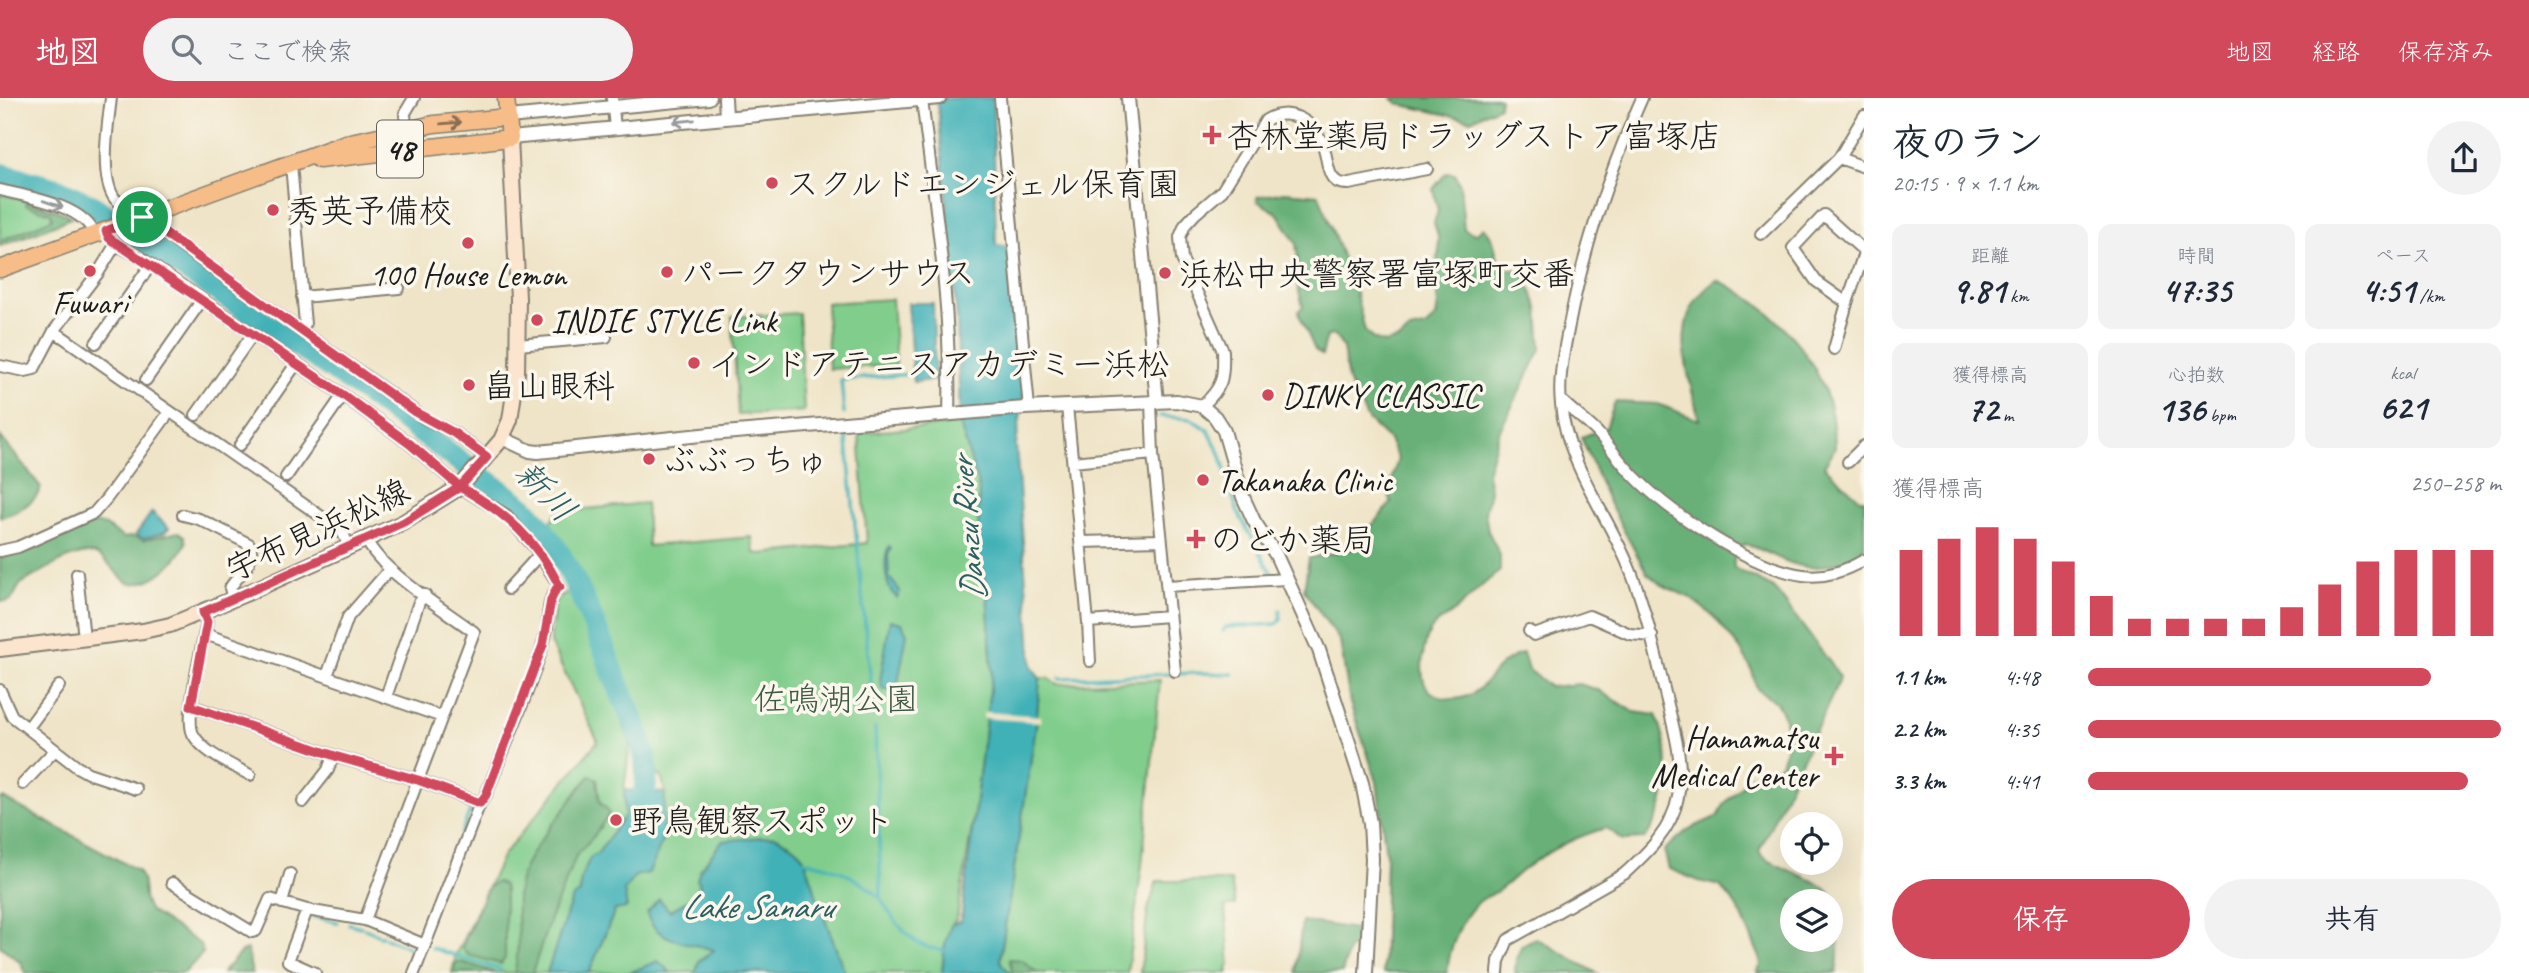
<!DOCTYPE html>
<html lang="ja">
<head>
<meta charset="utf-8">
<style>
  :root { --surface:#fff; --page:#f2f2f3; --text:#1f2937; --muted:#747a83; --accent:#d1495b }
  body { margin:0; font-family:Caveat,"Klee One",sans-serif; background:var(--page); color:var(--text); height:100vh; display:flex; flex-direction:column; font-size:26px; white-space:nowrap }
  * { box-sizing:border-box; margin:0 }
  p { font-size:23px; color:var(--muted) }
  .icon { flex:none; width:38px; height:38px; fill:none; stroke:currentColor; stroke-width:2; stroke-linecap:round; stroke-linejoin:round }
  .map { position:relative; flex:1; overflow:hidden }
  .panel { display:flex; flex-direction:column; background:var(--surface); width:665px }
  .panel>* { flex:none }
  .buttons { position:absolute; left:1780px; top:714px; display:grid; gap:14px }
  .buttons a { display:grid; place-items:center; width:63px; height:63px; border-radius:50%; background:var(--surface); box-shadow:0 7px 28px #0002; font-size:35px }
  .pin { position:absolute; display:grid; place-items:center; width:60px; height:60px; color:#fff; margin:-30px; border:4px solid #fff; border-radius:50%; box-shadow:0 2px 7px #0007 }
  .round { display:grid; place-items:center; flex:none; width:74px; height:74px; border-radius:37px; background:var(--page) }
  .head { display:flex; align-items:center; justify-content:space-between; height:119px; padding:0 28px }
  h1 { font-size:38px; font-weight:700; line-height:52px }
  .stats { display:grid; grid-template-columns:repeat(3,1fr); gap:10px; height:119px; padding:7px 28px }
  .stats div { display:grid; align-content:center; border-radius:14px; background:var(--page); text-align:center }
  .stats b { font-size:35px; font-weight:700 }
  .stats small { font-size:19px; font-weight:400 }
  .stats p { font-size:19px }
  .chart { height:196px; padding:14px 28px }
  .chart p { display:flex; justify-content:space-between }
  .chart svg { width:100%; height:126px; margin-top:7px; stroke:var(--accent); stroke-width:6 }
  .cta { display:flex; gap:14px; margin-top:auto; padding:14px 28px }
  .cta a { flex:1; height:80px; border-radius:42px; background:var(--accent); color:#fff; font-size:28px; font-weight:700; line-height:80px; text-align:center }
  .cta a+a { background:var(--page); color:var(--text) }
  ul { padding:0 28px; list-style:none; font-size:23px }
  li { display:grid; grid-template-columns:112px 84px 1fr; align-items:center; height:52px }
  li i { height:18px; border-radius:9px; background:var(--accent) }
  header { display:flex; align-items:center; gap:42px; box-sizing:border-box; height:98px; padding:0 35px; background:var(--accent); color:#fff }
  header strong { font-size:33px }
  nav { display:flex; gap:38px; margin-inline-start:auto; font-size:24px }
  .search { width:490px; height:63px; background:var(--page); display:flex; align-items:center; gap:18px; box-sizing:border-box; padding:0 24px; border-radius:38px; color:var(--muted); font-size:26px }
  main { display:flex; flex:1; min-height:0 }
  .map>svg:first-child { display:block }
</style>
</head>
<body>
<header>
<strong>地図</strong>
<div class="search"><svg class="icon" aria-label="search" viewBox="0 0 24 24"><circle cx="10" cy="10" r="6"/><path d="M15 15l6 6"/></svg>ここで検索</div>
<nav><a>地図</a><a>経路</a><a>保存済み</a></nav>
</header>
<main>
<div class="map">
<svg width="1864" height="875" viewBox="0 0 1864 875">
  <rect width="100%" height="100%" fill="#fbf7ec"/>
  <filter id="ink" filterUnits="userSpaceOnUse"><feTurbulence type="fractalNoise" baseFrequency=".0143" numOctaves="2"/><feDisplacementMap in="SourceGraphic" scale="14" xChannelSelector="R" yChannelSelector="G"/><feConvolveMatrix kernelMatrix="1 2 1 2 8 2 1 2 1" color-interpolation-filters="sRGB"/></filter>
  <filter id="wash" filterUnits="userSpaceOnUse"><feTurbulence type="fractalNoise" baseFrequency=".00686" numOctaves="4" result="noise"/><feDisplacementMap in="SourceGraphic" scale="28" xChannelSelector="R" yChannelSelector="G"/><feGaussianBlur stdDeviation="1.57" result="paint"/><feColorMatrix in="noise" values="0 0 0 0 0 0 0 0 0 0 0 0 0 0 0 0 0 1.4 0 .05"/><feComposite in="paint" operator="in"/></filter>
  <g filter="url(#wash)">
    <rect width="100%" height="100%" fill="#efe4c7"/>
    <path fill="#80cd8c" stroke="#4e7454" stroke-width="2" d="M 0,96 L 34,104 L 74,119 L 0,148 Z
      M 892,201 L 896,267 L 829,271 L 826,205 Z
      M 799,215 L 804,313 L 738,317 L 732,219 Z
      M 960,326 L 979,390 L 978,451 L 987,493 L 992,574 L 975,709 L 957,820 C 944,834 944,856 942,875 L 845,875 L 815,794 C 814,786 805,761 800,755 C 795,748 783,743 775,738 L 753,740 L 700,785 L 698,796 L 670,813 L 665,838 L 715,852 L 696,874 L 671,875 L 658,863 L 629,875 L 589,875 L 615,812 L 624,792 L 635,778 L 665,695 L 662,680 L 645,661 L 609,541 L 586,483 L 550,425 L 557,414 L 646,405 L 648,448 L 752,439 L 754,455 L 760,456 L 867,445 L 859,335 Z
      M 574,491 L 630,645 L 624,692 L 625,717 L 598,755 L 590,760 L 581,780 L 580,795 L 571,803 L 547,875 L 452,875 L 456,856 L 503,757 L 598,643 L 550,545 L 555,503 Z
      M 1040,580 L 1048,580 L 1057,586 L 1160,582 L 1142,767 L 1127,875 L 1011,875 L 1002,867 L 1000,861 L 1036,628 Z
      M 1157,783 L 1231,783 L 1235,807 L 1225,809 L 1230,868 L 1227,869 L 1228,875 L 1140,875 L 1148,811 Z"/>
    <path fill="#68b078" stroke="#42664a" stroke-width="2" fill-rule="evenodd" d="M 1392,0 L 1500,0 L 1499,8 L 1471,22 L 1398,6 Z
      M 1446,75 L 1455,76 L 1460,86 L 1464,131 L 1475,136 L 1484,129 C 1500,147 1491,153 1503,170 L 1523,173 L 1538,210 L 1541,251 L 1499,334 L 1487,375 L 1490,393 L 1485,414 L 1488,433 L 1500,457 L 1500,473 C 1484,484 1471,499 1456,512 C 1450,518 1441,522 1434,528 C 1423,539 1416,582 1430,593 C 1440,601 1452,603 1465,599 C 1487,593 1492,564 1523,555 L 1528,571 L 1550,589 L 1579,586 L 1598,592 L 1634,614 L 1656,617 C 1673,654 1671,708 1644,741 L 1623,742 L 1606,730 C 1578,738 1551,751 1528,768 C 1518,775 1509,785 1499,792 C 1493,796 1486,798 1480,803 C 1461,818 1449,851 1447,875 L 1383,875 L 1386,757 L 1377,684 L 1350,605 L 1340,543 L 1304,492 L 1309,460 L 1352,451 L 1391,405 L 1388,393 L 1398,361 L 1389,342 L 1368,322 L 1348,283 L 1343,250 L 1335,237 L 1327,238 L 1322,257 L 1315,252 L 1298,214 L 1303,208 L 1297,187 L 1299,172 L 1296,145 L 1277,115 L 1257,103 L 1257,99 L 1284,94 L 1319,97 L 1355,192 L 1365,233 L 1373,241 L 1384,245 L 1400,241 L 1410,232 L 1425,229 L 1436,219 L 1438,206 L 1434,175 L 1439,156 L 1438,138 L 1434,125 L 1438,113 L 1433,91 Z
      M 26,103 L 67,116 L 68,119 L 64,123 L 0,148 L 0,143 L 52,121 L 51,115 L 26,107 Z
      M 1717,182 C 1773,207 1827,265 1833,328 C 1833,334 1836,343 1835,349 C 1833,355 1827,363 1824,368 L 1860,401 L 1864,401 L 1864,454 C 1845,462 1822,473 1801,468 C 1781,464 1764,451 1745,446 C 1736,451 1733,460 1734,470 L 1772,489 L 1780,498 L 1835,571 L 1839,579 L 1836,590 L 1759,753 C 1763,762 1772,764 1780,768 C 1795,776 1817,782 1829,794 C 1842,809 1838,856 1837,875 L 1757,875 L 1761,867 L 1759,857 L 1741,816 L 1732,802 L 1720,788 L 1699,783 L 1669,771 L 1664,752 L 1689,731 L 1718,718 L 1725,705 L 1752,677 L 1772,676 L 1781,665 L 1787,647 L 1785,621 L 1776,604 L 1757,591 L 1751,570 L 1740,551 L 1715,520 L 1691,500 L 1661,487 L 1647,475 L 1609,405 L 1581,339 L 1606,330 L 1615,304 L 1658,306 L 1699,322 C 1688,272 1665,217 1717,182 ZM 1792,803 L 1830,803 L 1830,842 L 1792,842 Z
      M 0,338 L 41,389 C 37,404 15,416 0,419 Z
      M 95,425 L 106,428 L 124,440 L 133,438 L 144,442 L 178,434 L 184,438 L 186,445 C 176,465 152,489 128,485 C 117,477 110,465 99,458 C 82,446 39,476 22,485 C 13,493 16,507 0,503 L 0,460 L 20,455 Z
      M 590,678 L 597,681 L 600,705 L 606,710 L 609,716 L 594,738 L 577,756 L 550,821 L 532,875 L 514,875 C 521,850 516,824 517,798 C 520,764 543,739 563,713 C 572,701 580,689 590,678 Z
      M 3,700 L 137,772 C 148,785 139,799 150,813 L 200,846 L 203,855 L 184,875 L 25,875 L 20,864 L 0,848 L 0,701 Z
      M 497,784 L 503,787 L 505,792 L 505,860 L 501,866 L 468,857 L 462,849 L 486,793 L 491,787 Z
      M 1302,823 L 1356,831 L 1356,845 L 1348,852 L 1342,875 L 1296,875 Z
      M 1536,840 L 1597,875 L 1515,875 L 1516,861 L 1522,847 Z
      M 247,851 L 252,875 L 222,875 L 241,854 Z
      M 1009,861 L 1022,862 L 1037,875 L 1013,875 Z
      M 461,864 L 493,874 L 494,875 L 452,875 L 455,866 Z"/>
    <path fill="#40b1b7" stroke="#2e666a" stroke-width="2" d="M 937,0 L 993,0 L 996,147 L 1009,149 L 1024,295 L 1016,347 L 1032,568 L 1040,581 L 1036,628 L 1000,861 L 1002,867 L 1011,875 L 942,875 L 945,847 L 951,827 L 961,823 L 992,574 L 987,493 L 978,451 L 979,390 L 960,326 L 957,220 Z
      M 908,205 L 933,205 L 935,282 L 913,284 Z
      M 152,414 L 169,430 L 165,434 L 142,441 L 136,436 Z
      M 889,448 L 891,451 L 888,457 L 889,479 L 900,493 L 897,500 C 884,490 883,461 889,448 Z
      M 890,522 L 902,525 L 907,536 L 897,590 L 883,592 L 880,582 Z
      M 624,692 L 665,695 L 662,744 L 649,775 L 635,778 L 624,792 L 627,810 L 615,812 L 589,875 L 547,875 L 571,803 L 574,798 L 580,795 L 581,780 L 590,760 L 598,755 L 625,717 Z
      M 775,738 C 783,743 795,748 800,755 C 805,761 814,786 815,794 L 845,875 L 693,875 L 696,874 L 699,863 L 714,852 C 691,845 652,843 647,815 L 659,801 L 670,813 L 698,796 L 700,785 L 697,782 L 700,772 L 722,743 Z
      M 658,863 L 671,875 L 629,875 Z"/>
    <path fill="#efe4c7" d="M 984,614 L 1041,618 L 1040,624 L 983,620 Z"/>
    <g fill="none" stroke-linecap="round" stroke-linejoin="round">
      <path stroke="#40b1b7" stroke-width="3.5" d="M 92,121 L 104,116
        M 844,315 L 841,282 L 912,276
        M 1160,318 L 1191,321 L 1208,332 L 1220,355 L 1237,413 L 1271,474
        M 846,335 L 874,617
        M 1223,533 L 1226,529 L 1277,526 L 1281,522 L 1280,512
        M 1059,580 L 1199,575 L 1233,576
        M 875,630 L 881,800 C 889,817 905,838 922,847 C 928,850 937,851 944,853
        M 461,736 L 472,708
        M 803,763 C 833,766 859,781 881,800
        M 441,786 L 459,742
        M 314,819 L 337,824
        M 349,826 L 361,829
        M 365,831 L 377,836
        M 423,834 L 437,797
        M 380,838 L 382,838
        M 386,840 L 400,846
        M 403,847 L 413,852
        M 432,850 L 501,872
        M 407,875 L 414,858"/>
      <path stroke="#40b1b7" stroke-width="23" d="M 0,76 L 56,91 L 92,108 L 352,284 L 524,410 C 571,459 593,523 617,585 C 627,609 640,634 645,660 C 649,682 643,703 636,723"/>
    </g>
  </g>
  <g filter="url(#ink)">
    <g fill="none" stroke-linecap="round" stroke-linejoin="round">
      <g stroke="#868072" stroke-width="14">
        <path id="minor" d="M 111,0 C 108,26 99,80 115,101 L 424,320 L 454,335 L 487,359
          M 612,0 L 615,30
          M 1000,0 L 1029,310
          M 922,2 C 935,107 952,211 949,317
          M 1864,18 L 1839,60 L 1864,69
          M 406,32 L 405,15 L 414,0
          M 291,66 L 305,226 L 299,232
          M 0,92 C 28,99 84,107 95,137
          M 106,133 C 112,147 128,152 141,160 L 343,297 L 410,346 L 460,389 L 506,417 L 537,452 L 560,489 C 545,498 550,524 545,539 C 531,591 505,646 486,697 L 480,705 L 414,875
          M 1761,136 L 1839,60
          M 302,199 L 399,190
          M 1847,205 L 1864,155
          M 54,233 L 342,433 L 349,449
          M 96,245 L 150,168
          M 518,247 L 606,239
          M 1834,251 L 1847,205 L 1816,183 L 1793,150 L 1824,117 L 1864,153
          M 0,268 L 25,273 L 34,271 L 54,233 L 98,175 L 116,146
          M 146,282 L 202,202
          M 1561,302 C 1572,313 1586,323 1597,334 C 1611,350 1623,368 1639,383 C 1675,418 1752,470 1803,477 C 1826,480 1845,473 1864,462
          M 1151,304 L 1153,356 L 1175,573
          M 1067,308 L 1088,524 L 1090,563
          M 1202,308 C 1223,289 1224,280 1223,253 L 1182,161 L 1180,139 L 1185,127 L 1195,116 L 1222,93 L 1266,22 C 1288,9 1312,21 1322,45 C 1327,55 1326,67 1331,77 C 1335,85 1341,86 1349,86 L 1427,71
          M 196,317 L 253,236
          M 240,347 L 296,266
          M 1073,364 L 1153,356
          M 1848,364 L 1864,348
          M 286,379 L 343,297
          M 183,417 L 199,421 L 249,446 C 258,462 238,477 230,490 L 233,501
          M 366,441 C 380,473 445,512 474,534 L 365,822 L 425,847
          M 1081,444 L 1161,442
          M 0,453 L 18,449 L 94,415 L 107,400 L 165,320
          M 77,476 L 84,540
          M 1167,488 L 1286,481
          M 508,491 L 540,456
          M 203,514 L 207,524 C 203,545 184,619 193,636 C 203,655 232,667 250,677
          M 1088,524 L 1169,518
          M 1529,533 L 1534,537 L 1589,518 L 1630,536 L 1652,538
          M 205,536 L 442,619
          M 327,578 L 348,519 L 390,471
          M 0,592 L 12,618 L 77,669 L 88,675 L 136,691
          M 386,599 L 419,504 L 425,497
          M 192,608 L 338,659 L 418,682 L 480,705
          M 28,630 L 59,588
          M 23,686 L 55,652
          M 303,704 L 328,672 L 333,658
          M 172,785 L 252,834 L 256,833 L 270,801 L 307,812 L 365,822
          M 282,805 L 290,776
          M 307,812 L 288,863 L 315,875
          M 1498,875 L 1499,863 L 1508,842 L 1624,776 C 1647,755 1672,732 1678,699 C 1685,665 1673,628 1665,595 C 1654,550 1645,505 1626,462 C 1604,412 1566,362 1561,306 C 1558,280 1564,253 1569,227 C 1584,150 1610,72 1642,0"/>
      </g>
      <g stroke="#868072" stroke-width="16">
        <path id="tertiary" d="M 725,0 L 726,19
          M 1128,0 L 1157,304
          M 508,19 L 709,0
          M 510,40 L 940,0
          M 502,340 L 530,353 L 538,354 L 711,336 L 1025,310 L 1177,303 L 1202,308 L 1215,319 L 1224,333 L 1243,399 L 1254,423 L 1276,457 L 1319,552 L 1362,685 L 1370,725 L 1372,761 L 1366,875"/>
      </g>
      <g stroke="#868072" stroke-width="18">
        <path id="secondary" d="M 0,551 L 143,533 L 170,527 L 245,496 L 404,424 L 460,389 L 501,342 L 510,322 L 517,275 L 518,200 L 510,40"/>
      </g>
      <g stroke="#868072" stroke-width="19">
        <path id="primary" d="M 319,62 L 510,40 L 506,0
          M 0,171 L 346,45 L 434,26 L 508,19"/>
      </g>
      <use href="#minor" stroke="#fff" stroke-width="10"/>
      <use href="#tertiary" stroke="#fff" stroke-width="12"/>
      <use href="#secondary" stroke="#fce5cf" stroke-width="14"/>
      <use href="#primary" stroke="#f7bd88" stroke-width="16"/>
    </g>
    <defs><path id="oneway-shaft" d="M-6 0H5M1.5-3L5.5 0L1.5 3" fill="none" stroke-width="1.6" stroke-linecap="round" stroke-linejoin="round" transform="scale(1.75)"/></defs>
    <g stroke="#999">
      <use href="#oneway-shaft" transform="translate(684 23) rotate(174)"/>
      <use href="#oneway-shaft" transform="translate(53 106) rotate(19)"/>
    </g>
    <use stroke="#8a6c52" href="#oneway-shaft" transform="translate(451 25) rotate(-5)"/>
  </g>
  <g fill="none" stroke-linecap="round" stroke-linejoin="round" filter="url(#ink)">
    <g stroke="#fff" stroke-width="14">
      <path id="route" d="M 142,119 L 106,133 L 109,140 L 343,297 L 410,346 L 460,389 L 404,424 L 203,514 L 207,524 L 191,608 L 338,659 L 418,682 L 480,705 L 486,697 L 543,547 L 551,502 L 556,491 L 560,489 C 536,441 506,415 460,389 L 487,359 L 454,335 L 415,314 L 142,119"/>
    </g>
    <use href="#route" stroke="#d1495b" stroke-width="9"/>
  </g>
  <g fill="#d1495b" stroke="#fbf7ec" stroke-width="2.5">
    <path d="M1208.5 26.5h7v7h7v7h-7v7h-7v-7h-7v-7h7z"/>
    <circle cx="772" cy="85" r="7"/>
    <circle cx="273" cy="112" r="7"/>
    <circle cx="468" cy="145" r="7"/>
    <circle cx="90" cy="173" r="7"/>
    <circle cx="667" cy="174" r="7"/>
    <circle cx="1165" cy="175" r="7"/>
    <circle cx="537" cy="222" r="7"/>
    <circle cx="694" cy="265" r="7"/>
    <circle cx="469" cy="287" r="7"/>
    <circle cx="1268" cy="297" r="7"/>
    <circle cx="649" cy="361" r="7"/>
    <circle cx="1203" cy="382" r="7"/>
    <path d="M1192.5 430.5h7v7h7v7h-7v7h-7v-7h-7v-7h7z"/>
    <path d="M1830.5 647.5h7v7h7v7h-7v7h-7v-7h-7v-7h7z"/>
    <circle cx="616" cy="722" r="7"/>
  </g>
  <g text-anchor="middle" stroke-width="7" stroke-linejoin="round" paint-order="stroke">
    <rect fill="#fbf7ec" stroke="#5f5e5a" stroke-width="2" x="377" y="22.5" width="46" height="57" rx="5"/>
    <g font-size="32" font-weight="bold" fill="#1c1c1c">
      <text x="400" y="62">48</text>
    </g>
    <g font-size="33" fill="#1c1c1c" stroke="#fbf7ec" text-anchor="start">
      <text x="1226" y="49">杏林堂薬局ドラッグストア富塚店</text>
      <text x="786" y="97">スクルドエンジェル保育園</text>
      <text x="287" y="124">秀英予備校</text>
      <text x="681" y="186">パークタウンサウス</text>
      <text x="1179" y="187">浜松中央警察署富塚町交番</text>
      <text x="468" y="188" text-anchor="middle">100 House Lemon</text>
      <text x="90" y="216" text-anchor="middle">Fuwari</text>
      <text x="551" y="234">INDIE STYLE Link</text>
      <text x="708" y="277">インドアテニスアカデミー浜松</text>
      <text x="483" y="299">畠山眼科</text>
      <text x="1282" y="309">DINKY CLASSIC</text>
      <text x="663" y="373">ぶぶっちゅ</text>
      <text x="1217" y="394">Takanaka Clinic</text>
      <text x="1210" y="453">のどか薬局</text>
      <text x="1818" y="651" text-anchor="end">Hamamatsu<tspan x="1818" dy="38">Medical Center</tspan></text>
      <text x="630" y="734">野鳥観察スポット</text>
    </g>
    <g font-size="33" fill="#1c1c1c" stroke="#fbf7ec">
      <text transform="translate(317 431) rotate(-25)" y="12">宇布見浜松線</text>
    </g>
    <g font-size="33" fill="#3f5a43" stroke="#fbf7ec">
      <text x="836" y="612">佐鳴湖公園</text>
    </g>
    <g font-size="35" font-style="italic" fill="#2c5f62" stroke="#fbf7ec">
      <text transform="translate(546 393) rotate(46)" y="12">新川</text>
      <text transform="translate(967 431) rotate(-95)" y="12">Danzu River</text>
      <text x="757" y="820">Lake Sanaru</text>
    </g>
  </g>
</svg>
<div class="buttons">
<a><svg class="icon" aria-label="locate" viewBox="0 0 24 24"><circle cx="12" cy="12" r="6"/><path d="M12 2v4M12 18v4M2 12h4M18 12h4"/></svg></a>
<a><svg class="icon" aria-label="layers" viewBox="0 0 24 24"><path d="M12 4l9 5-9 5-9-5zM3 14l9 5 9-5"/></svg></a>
</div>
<div class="pin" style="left:142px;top:119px;background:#1e9e55"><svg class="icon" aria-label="arrive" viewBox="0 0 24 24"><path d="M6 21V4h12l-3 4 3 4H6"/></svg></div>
</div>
<section class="panel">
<div class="head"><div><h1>夜のラン</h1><p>20:15 · 9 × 1.1 km</p></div><a class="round"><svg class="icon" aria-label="share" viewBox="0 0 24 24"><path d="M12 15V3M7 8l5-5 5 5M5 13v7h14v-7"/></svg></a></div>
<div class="stats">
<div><p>距離</p><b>9.81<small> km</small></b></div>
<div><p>時間</p><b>47:35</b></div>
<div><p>ペース</p><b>4:51<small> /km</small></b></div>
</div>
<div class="stats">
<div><p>獲得標高</p><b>72<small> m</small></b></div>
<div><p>心拍数</p><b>136<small> bpm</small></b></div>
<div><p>kcal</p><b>621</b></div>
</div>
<div class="chart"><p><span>獲得標高</span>250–258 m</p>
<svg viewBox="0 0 160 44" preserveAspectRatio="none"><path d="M5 44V14M15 44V10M25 44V6M35 44V10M45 44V18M55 44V30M65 44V38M75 44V38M85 44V38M95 44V38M105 44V34M115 44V26M125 44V18M135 44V14M145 44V14M155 44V14"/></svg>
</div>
<ul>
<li><b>1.1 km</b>4:48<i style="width:83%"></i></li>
<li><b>2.2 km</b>4:35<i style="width:100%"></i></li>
<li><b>3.3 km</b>4:41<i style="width:92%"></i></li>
</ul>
<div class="cta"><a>保存</a><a>共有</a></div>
</section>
</main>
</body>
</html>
